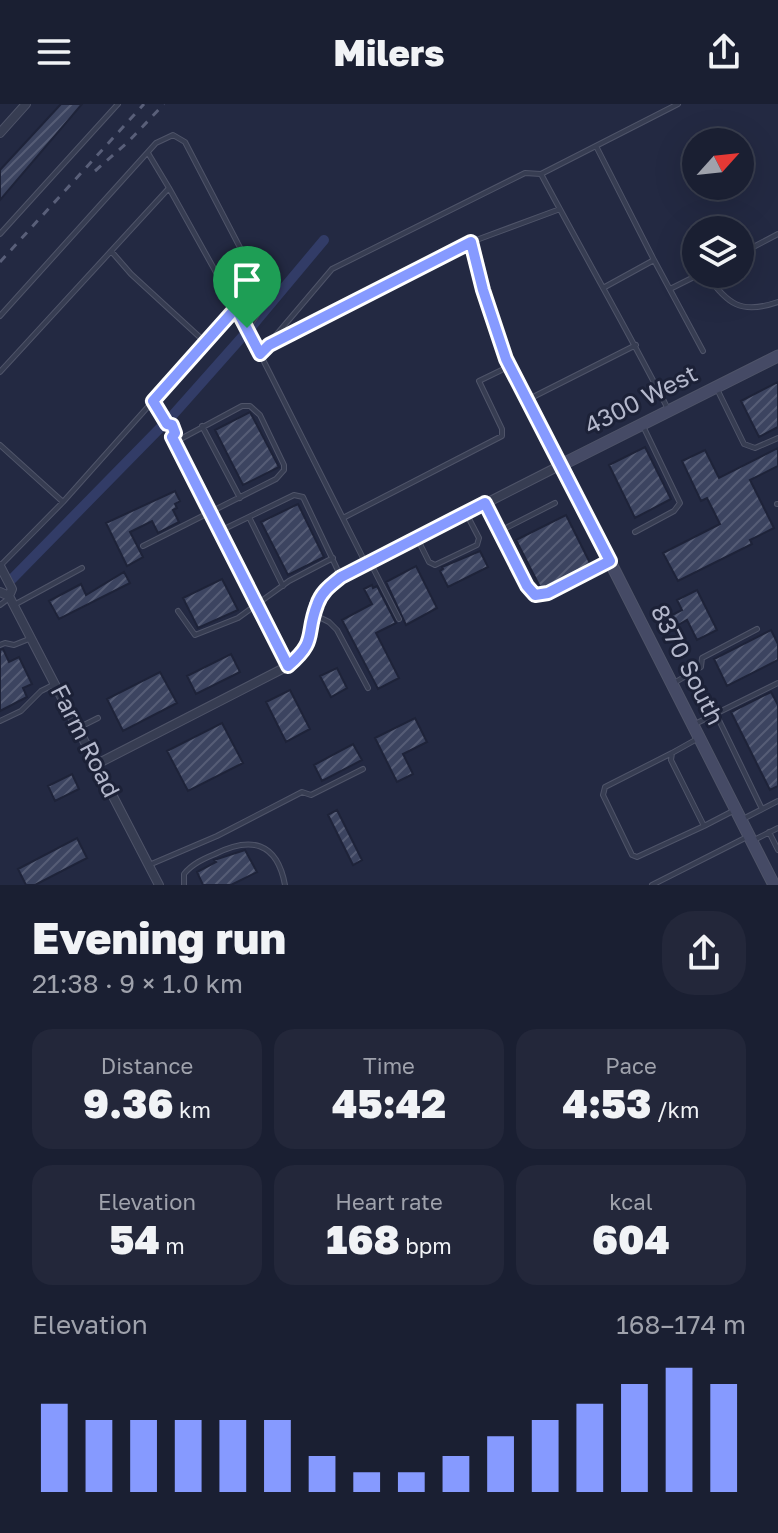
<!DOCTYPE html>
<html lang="en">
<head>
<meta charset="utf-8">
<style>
  :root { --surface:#1a1f32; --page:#23273a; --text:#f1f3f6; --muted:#9fa2ac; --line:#383d4d; --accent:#869aff }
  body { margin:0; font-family:"Golos Text",sans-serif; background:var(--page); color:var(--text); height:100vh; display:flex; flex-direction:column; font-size:30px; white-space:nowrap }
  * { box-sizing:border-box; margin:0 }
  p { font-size:26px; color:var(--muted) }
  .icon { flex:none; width:44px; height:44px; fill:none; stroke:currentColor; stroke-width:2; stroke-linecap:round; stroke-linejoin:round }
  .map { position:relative; height:781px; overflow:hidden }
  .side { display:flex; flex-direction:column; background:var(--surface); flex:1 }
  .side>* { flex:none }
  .needle { width:52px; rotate:63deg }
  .controls { position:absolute; left:682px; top:24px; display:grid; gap:16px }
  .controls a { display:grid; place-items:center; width:72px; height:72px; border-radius:50%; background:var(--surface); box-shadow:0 8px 32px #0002,0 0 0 2px var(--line); font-size:40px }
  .pin { position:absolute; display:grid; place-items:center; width:68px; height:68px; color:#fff; margin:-82px -34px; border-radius:50% 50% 50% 0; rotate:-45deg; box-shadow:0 0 8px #0007 }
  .pin .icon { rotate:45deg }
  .round { display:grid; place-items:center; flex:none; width:84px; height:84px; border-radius:32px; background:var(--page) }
  .summary { display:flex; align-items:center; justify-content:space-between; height:136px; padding:0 32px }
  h1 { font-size:44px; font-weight:800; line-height:60px }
  .figures { display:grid; grid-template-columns:repeat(3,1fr); gap:12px; height:136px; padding:8px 32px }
  .figures div { display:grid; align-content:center; border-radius:20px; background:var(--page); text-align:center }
  .figures b { font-size:40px; font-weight:800 }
  .figures small { font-size:22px; font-weight:400 }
  .figures p { font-size:22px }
  .chart { height:224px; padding:16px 32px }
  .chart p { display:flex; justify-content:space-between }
  .chart svg { width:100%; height:144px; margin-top:8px; stroke:var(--accent); stroke-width:6 }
  header { display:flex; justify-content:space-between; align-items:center; height:104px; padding:0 32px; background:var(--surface); font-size:36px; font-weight:800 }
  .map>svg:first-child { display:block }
</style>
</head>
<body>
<header><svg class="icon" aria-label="menu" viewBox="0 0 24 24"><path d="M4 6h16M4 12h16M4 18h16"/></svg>Milers<svg class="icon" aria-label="share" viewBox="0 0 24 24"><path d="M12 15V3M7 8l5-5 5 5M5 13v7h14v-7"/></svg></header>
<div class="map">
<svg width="778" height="781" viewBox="0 0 778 781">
  <defs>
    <pattern id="building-hatch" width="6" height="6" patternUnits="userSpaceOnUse" patternTransform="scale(2)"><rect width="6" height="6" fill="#3c4460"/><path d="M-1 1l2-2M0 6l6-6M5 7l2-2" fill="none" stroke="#565d76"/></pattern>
  </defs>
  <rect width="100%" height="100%" fill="#232942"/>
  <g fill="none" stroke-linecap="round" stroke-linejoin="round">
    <path stroke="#323c67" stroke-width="10" d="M 252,222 L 324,136
      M 172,312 L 243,232
      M 12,475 L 163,321"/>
  </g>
  <path fill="url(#building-hatch)" stroke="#1e2339" stroke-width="2" d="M 61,0 L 82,0 L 0,96 L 0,66 Z
    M 778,278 L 778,323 L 759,333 L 741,297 Z
    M 250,308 L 279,363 L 243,381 L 215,326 Z
    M 645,343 L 671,395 L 635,414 L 609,361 Z
    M 778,344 L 778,362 L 750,376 L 774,424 L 750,436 L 752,440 L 678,477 L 663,449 L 720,420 L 707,394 L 701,397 L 682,357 L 705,346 L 719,374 Z
    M 175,387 L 180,397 L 175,400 L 177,404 L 173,406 L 179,418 L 158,429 L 152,417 L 130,428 L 143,453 L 127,462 L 106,419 Z
    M 298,400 L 324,453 L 288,471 L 261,418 Z
    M 566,411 L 591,461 L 541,485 L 516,436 Z
    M 480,447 L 488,463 L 448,483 L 440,467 L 443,465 L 442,463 Z
    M 416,462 L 437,504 L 406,521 L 386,478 Z
    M 124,468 L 130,479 L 59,515 L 49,497 L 81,480 L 86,491 Z
    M 222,475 L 238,506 L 198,524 L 183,494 Z
    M 372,481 L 373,484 L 377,482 L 396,519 L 376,529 L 399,574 L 378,585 L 342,516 L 372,500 L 364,485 Z
    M 697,486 L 717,526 L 697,536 L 687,516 L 678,521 L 672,511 L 682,506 L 677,496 Z
    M 771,526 L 778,540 L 778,556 L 727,582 L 714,555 Z
    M 3,545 L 9,558 L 19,553 L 32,580 L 23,584 L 27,593 L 0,607 L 0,546 Z
    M 231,550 L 240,568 L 196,590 L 187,572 Z
    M 337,564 L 347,584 L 331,593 L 320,572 Z
    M 160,568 L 177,599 L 123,627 L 107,595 Z
    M 290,586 L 310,625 L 286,638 L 266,598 Z
    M 771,588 L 778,601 L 778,682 L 770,686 L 731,608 Z
    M 415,614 L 427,638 L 403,650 L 413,670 L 397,678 L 375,634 Z
    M 222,619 L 243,659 L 188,687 L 167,647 Z
    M 353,640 L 362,656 L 322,677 L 314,661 Z
    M 72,670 L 79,685 L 55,697 L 48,682 Z
    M 337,706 L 362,756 L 353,761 L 328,711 Z
    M 77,734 L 87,754 L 35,781 L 26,781 L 18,765 Z
    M 245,746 L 257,768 L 231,781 L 203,781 L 197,768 L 216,758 L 214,756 Z"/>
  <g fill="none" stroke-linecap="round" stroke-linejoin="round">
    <g stroke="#4f5469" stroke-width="6">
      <path id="lane" d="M 596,42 L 654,156 L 603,184
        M 541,70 C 583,149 627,225 668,305
        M 169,84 L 247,224 L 365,458
        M 560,105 L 471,138 L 483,186 L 506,255 L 560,359
        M 0,130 L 118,0
        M 111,147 L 131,170 L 205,238
        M 740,150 L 778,130
        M 654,156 L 703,247
        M 706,170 C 727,200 741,211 778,198
        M 670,185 L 700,170
        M 0,212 L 156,39 L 173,31 L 185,38 L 259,180 C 264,200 260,210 247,224
        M 273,239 L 471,138
        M 260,250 L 332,165 L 525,69 L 541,70 L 678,0
        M 0,268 L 169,84 L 148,49
        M 717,285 L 744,340 L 755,344 L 778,334
        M 527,296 L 636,241
        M 153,297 L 167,320 L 172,321 L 175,329 L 172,333
        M 202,322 L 240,394
        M 0,341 L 63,398
        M 777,400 L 778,400
        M 487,401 L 527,482 L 535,491 L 548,489 L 608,458
        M 249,413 L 283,482
        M 343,414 L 502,332 L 502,325 L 479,277 L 510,262
        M 220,427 L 294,391 L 303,393 L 341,473
        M 500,427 L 555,399
        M 635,428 L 674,407 L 680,399 L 643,322
        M 418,436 L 429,458 L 435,461 L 477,441 L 479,434 L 466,409
        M 143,442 L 276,375 L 284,366 L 284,361 L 260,311 L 250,302 L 242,302 L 175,338
        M 370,458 L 399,515
        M 0,462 L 63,398 L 236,204
        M 0,501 L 8,495
        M 14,501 L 82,464
        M 178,507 L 195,531 L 238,514 L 289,477 L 333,454
        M 315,511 L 329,518 L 337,526 L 368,584
        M 0,541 L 5,539 L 14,541 L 29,535
        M 674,579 L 701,563 L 702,554 L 757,525
        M 716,610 L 762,705
        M 0,617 L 21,607 L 41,587 L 53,581
        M 695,620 L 778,579
        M 78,624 L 98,614
        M 697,635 L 672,649 L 671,656 L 704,722 L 733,707
        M 672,649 L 605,683 L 603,691 L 632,751 L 637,753 L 704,722
        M 741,716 L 778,697
        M 769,728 L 778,746
        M 754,736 L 778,724
        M 149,761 L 217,732 L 302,688 L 311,691 L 363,665
        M 184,781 L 184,770 C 192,760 203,755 215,750 C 251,732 277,738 285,781
        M 652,781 L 747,733"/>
    </g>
    <g stroke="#4f5469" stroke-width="10">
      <path id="street" d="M 0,29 L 26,0
        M 172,333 L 288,562
        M 0,488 L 9,492 L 12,485 L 0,462
        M 9,492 L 159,781
        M 97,660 L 288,562 C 318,536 305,532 317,501 C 321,488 331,481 341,473 L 561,361"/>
    </g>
    <g stroke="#4f5469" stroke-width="13">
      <path id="secondary" d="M 774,781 L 561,361 L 778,252"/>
    </g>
    <use href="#lane" stroke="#373d52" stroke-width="4"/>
    <use href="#street" stroke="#373d52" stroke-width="8"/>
    <use href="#secondary" stroke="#454a65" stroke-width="11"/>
    <path stroke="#595f79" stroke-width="3" stroke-dasharray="8 8" stroke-linecap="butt" d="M 95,67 L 128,38 L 164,0
      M 0,158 L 144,0"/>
  </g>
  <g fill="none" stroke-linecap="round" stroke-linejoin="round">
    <g stroke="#fff" stroke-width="16">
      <path id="route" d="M 471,138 L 483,186 L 506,255 L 610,457 L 548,489 L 535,491 L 527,482 L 485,399 L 341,473 C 331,481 321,488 317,501 C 305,532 318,536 288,562 L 172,333 L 175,329 L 172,321 L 167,320 L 153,297 L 236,204 L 260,250 L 269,241 Z"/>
    </g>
    <use href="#route" stroke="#869aff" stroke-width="10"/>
  </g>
  <g text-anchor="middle" stroke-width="6" stroke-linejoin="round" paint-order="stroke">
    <g font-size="24" fill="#b4b8cc" stroke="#1c2137">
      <text transform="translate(641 296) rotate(-27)" y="8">4300 West</text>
      <text transform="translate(687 561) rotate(63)" y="8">8370 South</text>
      <text transform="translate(85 637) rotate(63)" y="8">Farm Road</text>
    </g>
  </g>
</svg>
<div class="controls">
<a><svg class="needle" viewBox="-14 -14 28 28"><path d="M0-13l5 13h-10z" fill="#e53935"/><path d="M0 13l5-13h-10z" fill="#9fa2ac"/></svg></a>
<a><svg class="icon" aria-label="layers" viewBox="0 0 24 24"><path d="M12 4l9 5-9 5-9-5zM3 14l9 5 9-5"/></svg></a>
</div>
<div class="pin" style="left:247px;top:224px;background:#1e9e55"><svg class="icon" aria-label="arrive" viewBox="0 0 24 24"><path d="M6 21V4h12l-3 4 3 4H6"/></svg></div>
</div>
<section class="side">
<div class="summary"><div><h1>Evening run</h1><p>21:38 · 9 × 1.0 km</p></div><a class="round"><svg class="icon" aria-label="share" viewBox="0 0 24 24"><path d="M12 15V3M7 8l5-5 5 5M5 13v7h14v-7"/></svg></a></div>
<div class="figures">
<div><p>Distance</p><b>9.36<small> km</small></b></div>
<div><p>Time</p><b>45:42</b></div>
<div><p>Pace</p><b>4:53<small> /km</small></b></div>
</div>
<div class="figures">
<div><p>Elevation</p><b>54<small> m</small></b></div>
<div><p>Heart rate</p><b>168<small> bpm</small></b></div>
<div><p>kcal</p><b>604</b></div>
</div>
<div class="chart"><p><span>Elevation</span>168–174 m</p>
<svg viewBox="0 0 160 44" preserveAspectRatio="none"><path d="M5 44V17M15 44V22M25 44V22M35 44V22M45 44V22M55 44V22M65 44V33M75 44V38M85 44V38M95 44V33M105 44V27M115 44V22M125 44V17M135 44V11M145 44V6M155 44V11"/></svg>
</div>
</section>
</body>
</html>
